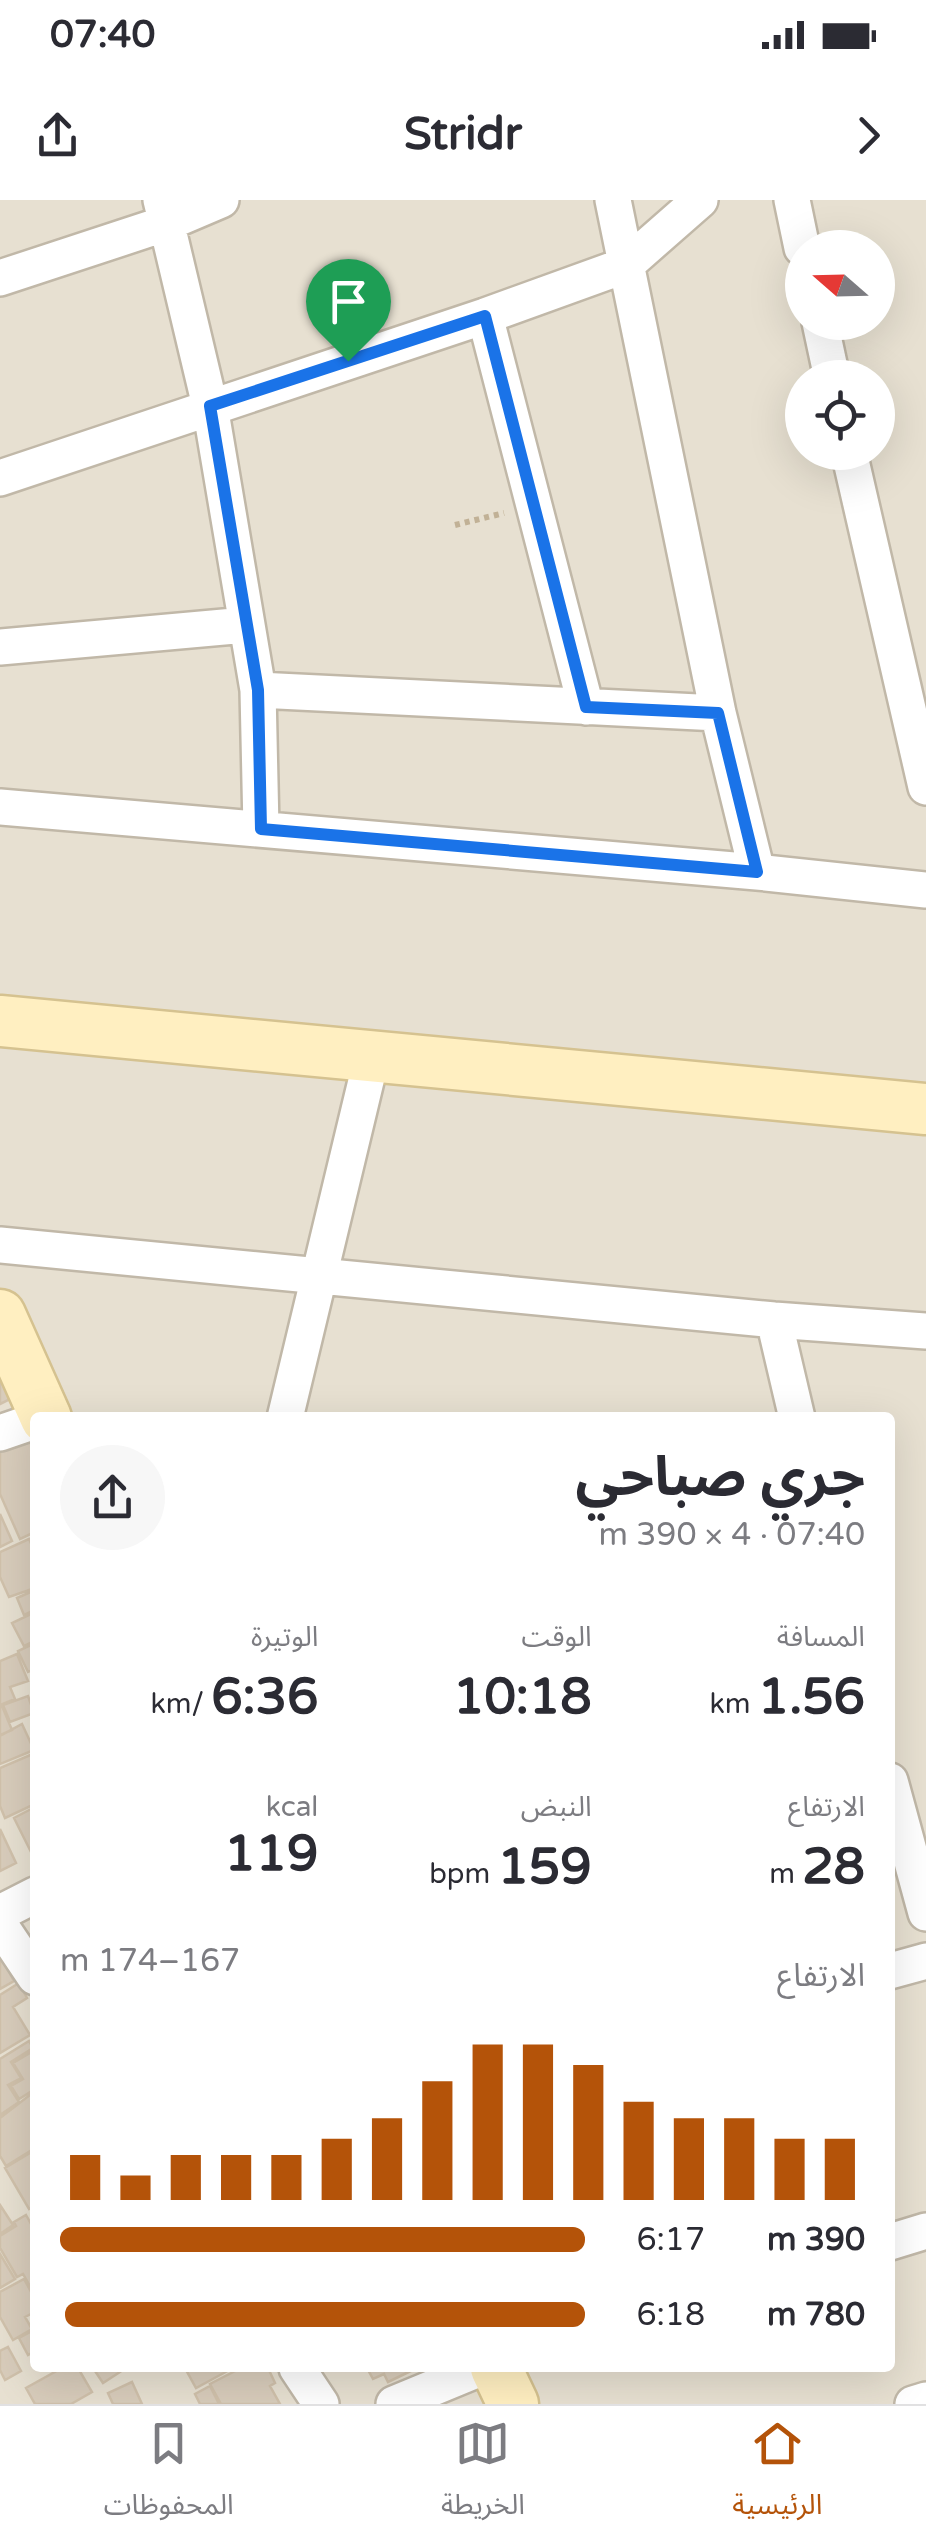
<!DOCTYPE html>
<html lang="ar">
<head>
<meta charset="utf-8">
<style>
  :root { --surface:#fff; --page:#f7f7f7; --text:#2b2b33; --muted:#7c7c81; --line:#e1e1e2; --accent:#b45309 }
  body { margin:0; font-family:"Varela Round","Noto Sans Arabic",sans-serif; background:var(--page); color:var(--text); direction:rtl; height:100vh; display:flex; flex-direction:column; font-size:38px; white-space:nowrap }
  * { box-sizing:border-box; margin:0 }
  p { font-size:32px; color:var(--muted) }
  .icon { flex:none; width:55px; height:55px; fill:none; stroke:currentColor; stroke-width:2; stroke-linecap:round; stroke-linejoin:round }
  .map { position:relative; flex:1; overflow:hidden; direction:ltr }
  .panel { position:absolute; left:30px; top:1212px; width:865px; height:960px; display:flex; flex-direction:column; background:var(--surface); border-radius:10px; box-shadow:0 10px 40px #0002; direction:rtl }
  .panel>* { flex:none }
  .needle { width:65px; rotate:290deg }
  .controls { position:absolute; left:785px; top:30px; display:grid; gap:20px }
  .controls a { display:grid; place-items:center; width:110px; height:110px; border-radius:50%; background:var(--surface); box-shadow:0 10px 40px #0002; font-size:50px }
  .pin { position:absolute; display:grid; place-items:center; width:85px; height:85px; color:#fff; margin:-102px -42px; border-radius:50% 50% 50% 0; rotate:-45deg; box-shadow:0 0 10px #0007 }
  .pin .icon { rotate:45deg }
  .round { display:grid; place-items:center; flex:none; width:105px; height:105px; border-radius:52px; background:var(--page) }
  .overview { display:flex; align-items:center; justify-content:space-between; height:170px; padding:0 30px }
  h1 { font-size:55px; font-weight:700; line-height:75px }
  .metrics { display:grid; grid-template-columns:repeat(3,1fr); gap:15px; height:170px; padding:10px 30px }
  .metrics div { display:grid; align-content:center }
  .metrics b { font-size:50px; font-weight:700 }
  .metrics small { font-size:28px; font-weight:400 }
  .metrics p { font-size:28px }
  .chart { height:280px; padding:20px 30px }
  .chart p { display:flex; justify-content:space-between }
  .chart svg { width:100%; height:180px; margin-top:10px; stroke:var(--accent); stroke-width:6 }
  ul { padding:0 30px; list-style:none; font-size:32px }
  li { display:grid; grid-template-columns:160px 120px 1fr; align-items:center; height:75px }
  li i { height:25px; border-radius:12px; background:var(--accent) }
  .status { display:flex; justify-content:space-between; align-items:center; height:70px; padding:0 50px; background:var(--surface); direction:ltr }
  .status svg { height:28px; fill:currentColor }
  header { display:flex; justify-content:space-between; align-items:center; height:130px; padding:0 30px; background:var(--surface); font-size:45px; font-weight:700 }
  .dock { display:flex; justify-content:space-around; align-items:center; height:140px; border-top:2px solid var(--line); background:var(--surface); font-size:28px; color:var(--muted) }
  .dock a { display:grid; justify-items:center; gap:5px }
  .dock .active { color:var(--accent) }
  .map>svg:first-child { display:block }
</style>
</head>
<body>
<div class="status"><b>07:40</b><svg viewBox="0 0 49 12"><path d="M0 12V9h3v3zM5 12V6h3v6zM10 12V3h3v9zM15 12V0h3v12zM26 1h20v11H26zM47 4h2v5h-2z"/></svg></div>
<header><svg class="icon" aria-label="forward" viewBox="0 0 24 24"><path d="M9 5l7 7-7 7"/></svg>Stridr<svg class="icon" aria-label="share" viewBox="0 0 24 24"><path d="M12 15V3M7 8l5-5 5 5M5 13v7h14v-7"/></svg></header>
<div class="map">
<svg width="926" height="2204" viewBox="0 0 926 2204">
  <rect width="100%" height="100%" fill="#f3eee3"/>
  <path fill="#e7e0d1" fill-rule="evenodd" d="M 0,0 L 926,0 L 926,2204 L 0,2204 ZM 802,48 L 878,48 L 878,122 L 802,122 ZM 802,178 L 878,178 L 878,252 L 802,252 ZM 35,1218 L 890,1218 L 890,2168 L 35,2168 Z"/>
  <path fill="#d8ccbb" stroke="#d0c1ab" stroke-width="2.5" d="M 0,1146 L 12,1198 L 0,1204 Z
    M 24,1229 L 35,1253 L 35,1332 L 20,1339 L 0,1294 L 0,1240 Z
    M 0,1314 L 12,1341 L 0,1347 Z
    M 29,1339 L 35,1352 L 35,1388 L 9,1397 L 0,1377 L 0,1352 Z
    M 35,1390 L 35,1410 L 24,1415 L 17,1398 Z
    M 35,1412 L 35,1441 L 24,1446 L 12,1423 Z
    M 35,1443 L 35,1469 L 28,1472 L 18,1451 Z
    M 17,1454 L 28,1481 L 10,1487 L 15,1499 L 0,1505 L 0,1461 Z
    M 28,1496 L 34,1513 L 10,1522 L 3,1505 Z
    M 2,1506 L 12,1530 L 0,1535 L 0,1507 Z
    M 22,1524 L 34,1550 L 0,1564 L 0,1536 Z
    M 35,1553 L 35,1604 L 5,1618 L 0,1606 L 0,1568 Z
    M 35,1607 L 35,1660 L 14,1618 Z
    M 0,1629 L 16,1663 L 0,1671 Z
    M 0,1755 L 14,1781 L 0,1789 Z
    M 19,1783 L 27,1798 L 13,1807 L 30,1835 L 0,1853 L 0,1795 Z
    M 29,1841 L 33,1848 L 11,1862 L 21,1878 L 8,1885 L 19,1902 L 0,1915 L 0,1859 Z
    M 35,1850 L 35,1889 L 19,1899 L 11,1886 L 23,1879 L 13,1863 Z
    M 35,1891 L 35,1948 L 6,1966 L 0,1956 L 0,1918 Z
    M 35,1950 L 35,2005 L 29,2009 L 5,1968 Z
    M 0,2005 L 13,2025 L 0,2034 Z
    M 26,2015 L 35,2031 L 35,2095 L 23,2074 L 17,2077 L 0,2048 L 0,2036 L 16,2026 L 14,2022 Z
    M 0,2054 L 15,2079 L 0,2088 Z
    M 24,2079 L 35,2099 L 35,2112 L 25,2117 L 32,2129 L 13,2140 L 0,2117 L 0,2092 Z
    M 35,2125 L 35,2151 L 28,2155 L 19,2138 L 34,2130 Z
    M 8,2147 L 21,2171 L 5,2180 L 0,2170 L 0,2151 Z
    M 62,2168 L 78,2168 L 92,2192 L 71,2204 L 35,2204 L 26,2188 Z
    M 93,2168 L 117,2168 L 120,2172 L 103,2183 Z
    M 185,2168 L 233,2168 L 196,2188 Z
    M 241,2168 L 268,2168 L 275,2183 L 270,2186 L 280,2204 L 221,2204 L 210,2184 Z
    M 367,2168 L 417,2168 L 388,2182 L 384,2174 L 373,2179 Z
    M 132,2182 L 142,2204 L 113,2204 L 108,2193 Z
    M 210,2186 L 219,2204 L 200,2204 L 195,2194 Z"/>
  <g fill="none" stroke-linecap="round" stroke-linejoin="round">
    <g stroke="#c1b8a8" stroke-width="40">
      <path id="street" d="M 161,0 L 210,206 L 258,490 L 261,629
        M 613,0 L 718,513 L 757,672
        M 792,0 L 802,48
        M 0,78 L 167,23 L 221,0
        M 485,116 L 586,507
        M 820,122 L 832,178
        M 849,252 L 926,587
        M 0,278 L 485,116 L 626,65 L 700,0
        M 0,447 L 246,425
        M 258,490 L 718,513
        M 0,607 L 757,672 L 926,690
        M 0,1045 L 774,1120 L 926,1131
        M 774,1120 L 797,1218
        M 285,1218 L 372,856
        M 0,1233 L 35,1221
        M 890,1581 L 926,1713
        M 0,1713 L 35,1695
        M 0,1725 L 35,1777
        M 890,1771 L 926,1761
        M 890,2042 L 926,2031
        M 297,2168 L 321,2204
        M 394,2204 L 481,2168
        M 913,2204 L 926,2200"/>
    </g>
    <g stroke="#d5c290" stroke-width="55">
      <path id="secondary" d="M 0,821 L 926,909
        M 0,1115 L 46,1218
        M 496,2168 L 513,2204"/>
    </g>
    <path stroke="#c1b196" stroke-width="6" stroke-dasharray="5 5" stroke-linecap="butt" d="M 455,325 L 504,313"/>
    <use href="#street" stroke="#fff" stroke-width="35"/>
    <use href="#secondary" stroke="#ffefc1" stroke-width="50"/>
  </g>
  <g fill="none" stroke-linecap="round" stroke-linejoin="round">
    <g stroke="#fff" stroke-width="20">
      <path id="route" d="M 485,116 L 586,507 L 718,513 L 757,672 L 261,629 L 258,490 L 210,206 Z"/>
    </g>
    <use href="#route" stroke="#1a73e8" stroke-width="12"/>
  </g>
</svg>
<div class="controls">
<a><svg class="needle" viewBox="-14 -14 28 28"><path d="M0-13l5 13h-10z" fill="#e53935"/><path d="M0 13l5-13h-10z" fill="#7c7c81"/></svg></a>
<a><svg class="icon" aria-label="locate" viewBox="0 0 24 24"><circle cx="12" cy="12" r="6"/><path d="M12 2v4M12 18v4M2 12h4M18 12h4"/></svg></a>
</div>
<div class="pin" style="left:348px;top:161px;background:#1e9e55"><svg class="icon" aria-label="arrive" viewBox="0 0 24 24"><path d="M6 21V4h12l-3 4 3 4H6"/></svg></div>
<section class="panel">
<div class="overview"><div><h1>جري صباحي</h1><p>07:40 · 4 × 390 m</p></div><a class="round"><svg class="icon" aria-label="share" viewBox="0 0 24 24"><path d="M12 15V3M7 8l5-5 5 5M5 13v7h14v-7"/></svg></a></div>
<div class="metrics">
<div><p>المسافة</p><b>1.56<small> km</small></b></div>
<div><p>الوقت</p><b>10:18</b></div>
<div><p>الوتيرة</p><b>6:36<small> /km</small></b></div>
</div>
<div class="metrics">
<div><p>الارتفاع</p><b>28<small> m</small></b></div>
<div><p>النبض</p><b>159<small> bpm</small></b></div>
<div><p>kcal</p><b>119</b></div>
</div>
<div class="chart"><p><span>الارتفاع</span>167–174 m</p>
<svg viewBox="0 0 160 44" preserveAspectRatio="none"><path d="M5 44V33M15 44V38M25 44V33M35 44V33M45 44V33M55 44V29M65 44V24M75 44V15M85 44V6M95 44V6M105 44V11M115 44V20M125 44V24M135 44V24M145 44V29M155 44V29"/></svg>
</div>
<ul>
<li><b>390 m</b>6:17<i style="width:100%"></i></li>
<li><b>780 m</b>6:18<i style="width:99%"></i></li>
</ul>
</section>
</div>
<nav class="dock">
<a class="active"><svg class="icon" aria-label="home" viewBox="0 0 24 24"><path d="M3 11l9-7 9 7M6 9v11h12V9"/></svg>الرئيسية</a>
<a><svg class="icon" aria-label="map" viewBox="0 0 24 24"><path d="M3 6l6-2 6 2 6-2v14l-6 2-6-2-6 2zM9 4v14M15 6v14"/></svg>الخريطة</a>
<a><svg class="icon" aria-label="saved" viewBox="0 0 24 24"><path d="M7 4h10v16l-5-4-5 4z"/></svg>المحفوظات</a>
</nav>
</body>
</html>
